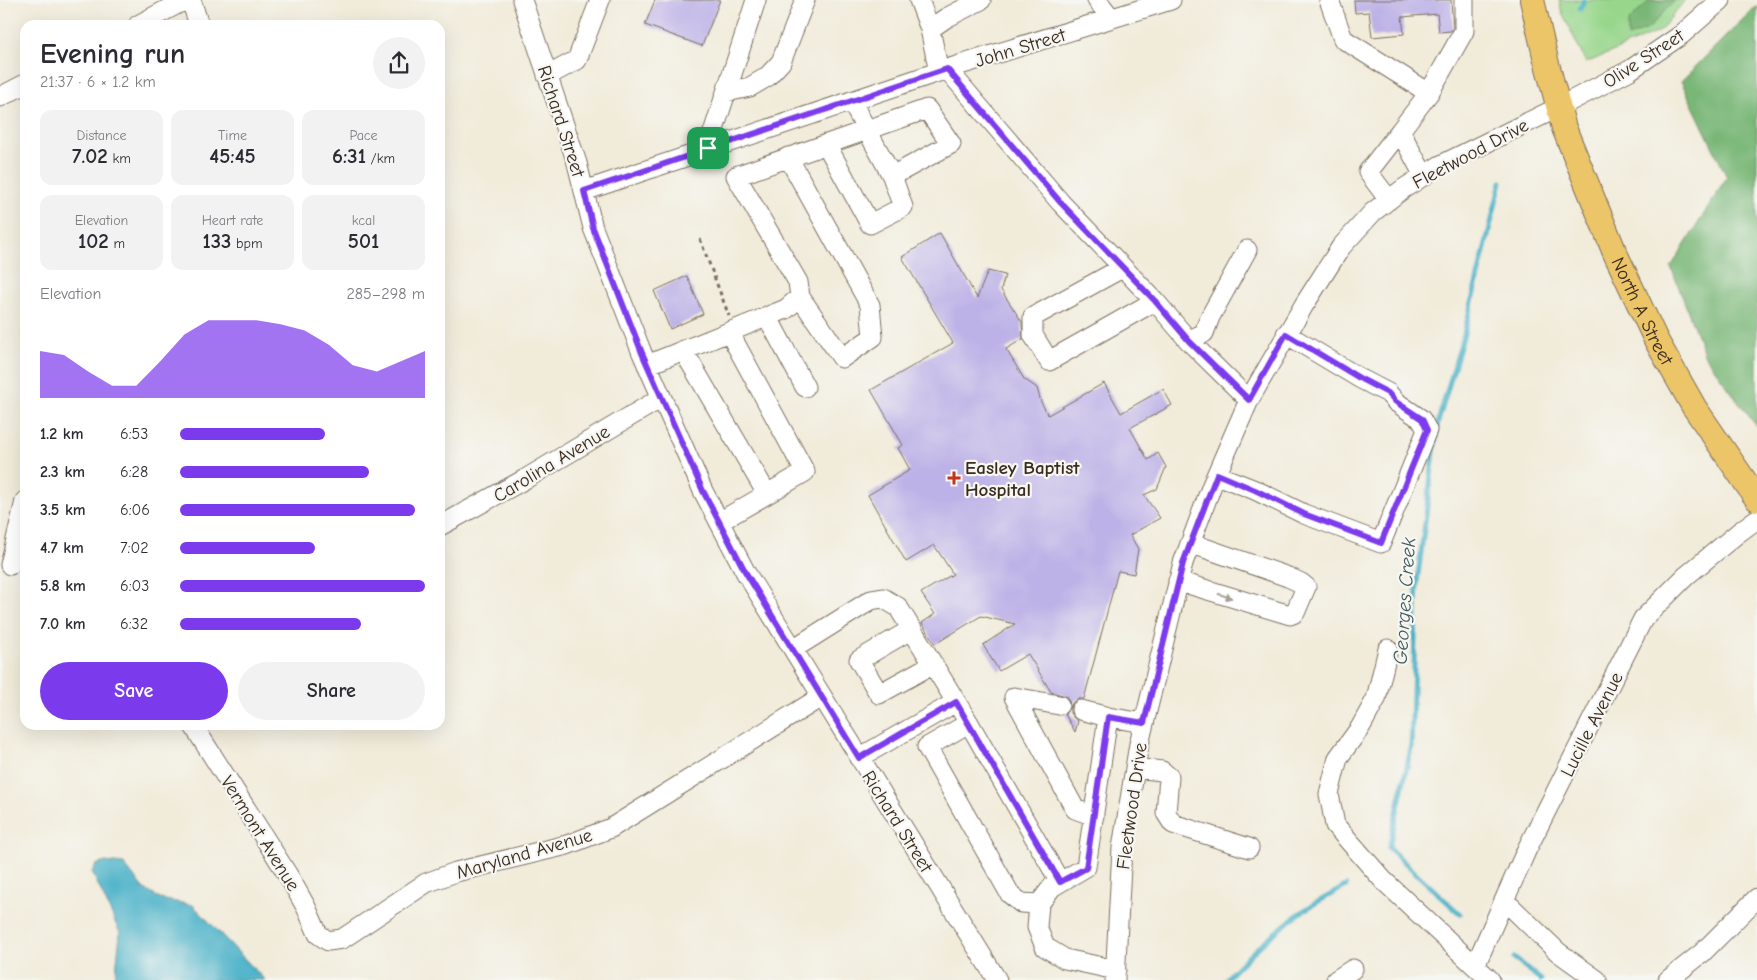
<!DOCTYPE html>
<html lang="en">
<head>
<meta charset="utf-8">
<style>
  :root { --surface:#fff; --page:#f2f2f3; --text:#2b2b33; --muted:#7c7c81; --accent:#7c3aed }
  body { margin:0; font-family:"Comic Neue",sans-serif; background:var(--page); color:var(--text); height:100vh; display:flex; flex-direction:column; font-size:19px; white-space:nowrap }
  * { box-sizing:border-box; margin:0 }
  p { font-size:16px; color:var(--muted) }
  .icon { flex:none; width:28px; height:28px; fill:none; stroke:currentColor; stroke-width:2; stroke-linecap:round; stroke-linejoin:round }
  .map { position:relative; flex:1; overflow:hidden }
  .sheet { position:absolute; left:20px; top:20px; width:425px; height:710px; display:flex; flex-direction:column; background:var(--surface); border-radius:15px; box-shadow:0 5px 20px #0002 }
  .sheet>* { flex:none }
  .pin { position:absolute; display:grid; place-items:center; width:42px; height:42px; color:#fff; margin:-21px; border-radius:10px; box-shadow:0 2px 8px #0006 }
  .round { display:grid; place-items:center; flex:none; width:52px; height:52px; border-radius:26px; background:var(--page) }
  .summary { display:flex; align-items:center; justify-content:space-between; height:85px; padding:0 20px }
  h1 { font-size:28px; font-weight:800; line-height:38px }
  .metrics { display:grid; grid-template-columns:repeat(3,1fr); gap:8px; height:85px; padding:5px 20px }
  .metrics div { display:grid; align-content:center; border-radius:12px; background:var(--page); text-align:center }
  .metrics b { font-size:21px; font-weight:800 }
  .metrics small { font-size:14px; font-weight:400 }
  .metrics p { font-size:14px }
  .chart { height:140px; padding:10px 20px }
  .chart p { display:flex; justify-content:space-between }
  .chart svg { width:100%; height:90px; margin-top:5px; fill:var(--accent); opacity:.7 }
  .primary-button { display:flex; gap:10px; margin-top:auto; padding:10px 20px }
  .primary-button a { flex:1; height:58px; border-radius:30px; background:var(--accent); color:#fff; font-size:20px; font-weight:800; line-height:58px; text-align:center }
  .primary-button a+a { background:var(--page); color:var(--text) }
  ul { padding:0 20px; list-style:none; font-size:16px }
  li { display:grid; grid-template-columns:80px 60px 1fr; align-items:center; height:38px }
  li i { height:12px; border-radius:6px; background:var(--accent) }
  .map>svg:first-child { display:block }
</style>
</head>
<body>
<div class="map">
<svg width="1757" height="980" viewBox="0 0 1757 980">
  <rect width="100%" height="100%" fill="#f6f6f2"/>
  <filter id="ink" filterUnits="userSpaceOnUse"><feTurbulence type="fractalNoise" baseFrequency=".02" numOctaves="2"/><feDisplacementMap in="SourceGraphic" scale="10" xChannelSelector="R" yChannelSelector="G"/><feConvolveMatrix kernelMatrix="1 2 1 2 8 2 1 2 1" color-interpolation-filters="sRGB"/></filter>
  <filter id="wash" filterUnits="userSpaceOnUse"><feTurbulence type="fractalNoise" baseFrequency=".0096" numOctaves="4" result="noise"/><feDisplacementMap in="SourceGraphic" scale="20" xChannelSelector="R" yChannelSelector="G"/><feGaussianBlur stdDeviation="1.12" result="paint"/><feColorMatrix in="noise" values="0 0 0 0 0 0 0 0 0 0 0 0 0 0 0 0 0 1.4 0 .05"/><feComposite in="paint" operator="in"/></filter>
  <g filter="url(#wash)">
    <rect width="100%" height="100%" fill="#f1ebd9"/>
    <path fill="#97d68b" stroke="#698054" d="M 1559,0 L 1685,0 L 1660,31 L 1586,63 L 1561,10 Z"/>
    <path fill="#79b777" stroke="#5a704a" d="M 1650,0 L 1675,0 L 1649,28 L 1628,37 L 1628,22 Z
      M 1757,5 L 1757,427 L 1705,356 L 1671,267 L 1727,177 L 1681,81 Z"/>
    <path fill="#49b1c8" stroke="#426e73" d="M 105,862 L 124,864 L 143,888 L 160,899 L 193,905 L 265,980 L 115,980 L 120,933 L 92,872 L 96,865 Z"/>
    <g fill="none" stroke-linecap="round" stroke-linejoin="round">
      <path stroke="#49b1c8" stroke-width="5" d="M 1580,9 L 1584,0
        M 1460,914 L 1389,848 L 1411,748 L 1417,583 L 1438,422 L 1465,330 L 1501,182
        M 1514,958 L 1541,980
        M 1225,980 C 1248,955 1273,933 1300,913 C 1314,903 1331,895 1346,886"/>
    </g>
    <g id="blocks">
      <path fill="#bdb2e7" d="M 655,0 L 720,0 L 702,46 L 645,25 Z
        M 1354,0 L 1451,0 L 1453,28 L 1451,31 L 1439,32 L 1437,14 L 1402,17 L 1404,34 L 1372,37 L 1369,12 L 1355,13 Z
        M 940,233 L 977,298 L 988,271 L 1005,275 L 1001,290 L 1022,322 L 1023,339 L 1006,349 L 1024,379 L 1037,388 L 1041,402 L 1048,415 L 1104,383 L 1121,413 L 1163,389 L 1172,405 L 1130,428 L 1148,460 L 1158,453 L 1166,467 L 1157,489 L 1144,495 L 1160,518 L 1130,535 L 1138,549 L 1134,574 L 1118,571 L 1084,699 L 1078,699 L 1073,702 L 1070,707 L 1070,713 L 1074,718 L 1078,721 L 1075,732 L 1065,714 L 1070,707 L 1069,701 L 1066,696 L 1051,692 L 1028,654 L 999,671 L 983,645 L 1015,624 L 981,616 L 935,644 L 922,623 L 935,614 L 921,593 L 953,574 L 934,545 L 906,562 L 868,495 L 910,470 L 898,448 L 903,445 L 871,390 L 953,343 L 902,257 Z
        M 687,276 L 703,314 L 670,329 L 654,291 Z"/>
    </g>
  </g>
  <g filter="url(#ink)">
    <use href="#blocks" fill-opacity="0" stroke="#7b6e5f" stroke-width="1"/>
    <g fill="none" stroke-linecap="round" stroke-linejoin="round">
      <g stroke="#7b6e5f" stroke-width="21">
        <path id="minor" d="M 191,0 L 199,25
          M 522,0 L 577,163 L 593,228 L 642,353 L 703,491 L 746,573 L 997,980
          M 919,0 L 930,29 L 939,72
          M 1097,0 L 1111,18
          M 1329,0 L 1343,39 L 1429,93 L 1400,131 L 1424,176
          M 138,25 L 185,0
          M 930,29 L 946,18 L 981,0
          M 947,69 L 1061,203 L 1155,301 L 1189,341 L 1249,400
          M 547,76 L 577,60 L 600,0
          M 726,92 L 750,87 L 767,77 L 781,62 L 805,0
          M 1429,93 L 1464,31 L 1464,0
          M 0,97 L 25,84
          M 826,144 L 870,224 L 903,207 L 892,176
          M 708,148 L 756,0
          M 788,157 L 870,305 L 873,337 L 842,358 L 800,297
          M 584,191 L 947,69 L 1171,0
          M 1389,200 L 1368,172 L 1400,131
          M 1122,268 L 1033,317 L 1033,335 L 1049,361 L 1155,301
          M 767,316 L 805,387
          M 1189,341 L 1204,333 L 1210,317 L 1247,250
          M 683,350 L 767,494
          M 647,365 L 786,309 L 800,297 L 798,282 L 736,176 C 800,154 863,131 927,109 L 951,144 L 892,176 L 851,101
          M 1217,475 L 1255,490 L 1304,514 L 1381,543 L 1427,430 L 1421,419 L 1396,402 L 1388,393 L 1361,379 L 1286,334
          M 719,522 L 805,472 L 729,332
          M 440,526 L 527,478 L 661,398
          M 10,565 L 25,501
          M 1178,581 L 1290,615 L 1295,613 L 1306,587 L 1301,583 L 1288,577 L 1190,543
          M 912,629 L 859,660 L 879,694 L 933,664
          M 793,649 L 871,600 L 883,598 L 898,607 L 969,723
          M 1388,649 L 1376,699 L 1360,728 L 1338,758 L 1329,794 L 1335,825 L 1383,880 L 1490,980
          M 1059,705 L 1014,697 L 1075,809 L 1094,816
          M 1081,710 L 1108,717
          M 193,725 L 288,875 L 306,907 L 318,934 L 328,941 L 342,939 L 426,883 L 456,872 L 567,845 L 611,828 L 821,697
          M 859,758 L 956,702
          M 1135,768 L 1162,771 L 1169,777 L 1166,813 L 1173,824 L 1249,848
          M 1505,901 L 1558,952 L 1597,980
          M 1039,904 L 1021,903 L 1010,894 L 927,747 L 969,723 L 1060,882
          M 1475,966 L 1527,849 L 1643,619 L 1686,576 L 1738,533 L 1757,519
          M 1116,970 L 1065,959 L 1045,947 L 1037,927 L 1039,904 L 1052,887 L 1086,867 L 1108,717 L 1144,723
          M 1115,980 L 1122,848 L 1139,744 L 1183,563 L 1212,485 L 1249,400 L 1304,305 L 1341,247 L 1373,212 L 1403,189 L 1439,166 L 1559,107 L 1630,70 L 1681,35 L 1721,0
          M 1336,980 L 1353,969
          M 1668,980 L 1702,953 L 1757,898"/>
      </g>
      <g stroke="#7b6e5f" stroke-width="26">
        <g id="major">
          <path id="s1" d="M 1532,0 L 1546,60 L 1564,128 L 1615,253 L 1656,340 L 1694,407 L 1757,499"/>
        </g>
      </g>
      <path stroke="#7b6e5f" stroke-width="3" stroke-dasharray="4 4" stroke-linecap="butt" d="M 700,239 L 729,316"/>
      <use href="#minor" stroke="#fff" stroke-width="19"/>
      <use href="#major" stroke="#ecc569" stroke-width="24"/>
    </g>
    <defs><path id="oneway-solid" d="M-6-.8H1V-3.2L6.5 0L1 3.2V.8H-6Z" transform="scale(1.25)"/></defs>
    <use fill="#a79f9a" href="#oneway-solid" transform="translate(1225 596) rotate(18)"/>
  </g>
  <g fill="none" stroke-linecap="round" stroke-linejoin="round" filter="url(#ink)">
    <g stroke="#fff" stroke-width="10">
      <path id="route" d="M 947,69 L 1061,203 L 1155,301 L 1189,341 L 1249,400 L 1286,334 L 1361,379 L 1388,393 L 1396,402 L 1422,419 L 1427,430 L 1381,543 L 1304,514 L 1255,490 L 1217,474 L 1183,563 L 1144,723 L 1108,717 L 1086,868 L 1060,882 L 956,702 L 859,758 L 746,573 L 703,491 L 642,353 L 593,228 L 584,191 Z"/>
    </g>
    <use href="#route" stroke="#7c3aed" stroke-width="6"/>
  </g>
  <path fill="#c8321e" stroke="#f6f6f2" stroke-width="2" d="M951.5 470.5h5v5h5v5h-5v5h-5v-5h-5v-5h5z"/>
  <g text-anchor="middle" stroke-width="4.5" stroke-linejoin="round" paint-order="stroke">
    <g font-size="19" fill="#3b2a1e" stroke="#f6f6f2">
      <text transform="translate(1020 47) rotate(-17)" y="7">John Street</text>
      <text transform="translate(1643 58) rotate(-33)" y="7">Olive Street</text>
      <text transform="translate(562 121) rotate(72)" y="7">Richard Street</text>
      <text transform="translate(1470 153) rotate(-28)" y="7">Fleetwood Drive</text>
      <text dy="7" stroke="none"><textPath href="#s1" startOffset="331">North A Street</textPath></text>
      <text transform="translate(551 463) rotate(-31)" y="7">Carolina Avenue</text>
      <text transform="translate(1591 724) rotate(-63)" y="7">Lucille Avenue</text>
      <text transform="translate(1131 806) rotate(-82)" y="7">Fleetwood Drive</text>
      <text transform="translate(898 821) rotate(58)" y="7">Richard Street</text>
      <text transform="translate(261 833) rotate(58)" y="7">Vermont Avenue</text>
      <text transform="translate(524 853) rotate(-16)" y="7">Maryland Avenue</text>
    </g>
    <g font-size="19" font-weight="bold" fill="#3b2a1e" stroke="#f6f6f2" text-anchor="start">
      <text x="965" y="474">Easley Baptist<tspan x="965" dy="22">Hospital</tspan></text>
    </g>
    <g font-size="20" font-style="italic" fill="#40595a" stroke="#f6f6f2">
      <text transform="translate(1404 601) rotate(-86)" y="7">Georges Creek</text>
    </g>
  </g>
</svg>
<div class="pin" style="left:708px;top:148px;background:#1e9e55"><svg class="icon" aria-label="arrive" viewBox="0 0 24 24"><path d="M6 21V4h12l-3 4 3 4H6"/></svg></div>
<section class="sheet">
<div class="summary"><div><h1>Evening run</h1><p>21:37 · 6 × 1.2 km</p></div><a class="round"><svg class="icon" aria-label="share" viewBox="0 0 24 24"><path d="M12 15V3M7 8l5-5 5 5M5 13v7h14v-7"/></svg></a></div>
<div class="metrics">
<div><p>Distance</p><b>7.02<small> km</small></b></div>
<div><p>Time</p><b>45:45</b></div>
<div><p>Pace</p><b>6:31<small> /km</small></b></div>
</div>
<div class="metrics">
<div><p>Elevation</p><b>102<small> m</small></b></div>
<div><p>Heart rate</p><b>133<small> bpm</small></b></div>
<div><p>kcal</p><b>501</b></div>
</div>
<div class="chart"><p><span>Elevation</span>285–298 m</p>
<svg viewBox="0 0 160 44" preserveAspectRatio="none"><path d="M0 44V21L10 23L20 31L30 38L40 38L50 26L60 13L70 6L80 6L90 6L100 8L110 11L120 18L130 28L140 31L150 26L160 21V44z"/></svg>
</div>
<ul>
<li><b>1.2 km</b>6:53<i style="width:59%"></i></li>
<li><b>2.3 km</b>6:28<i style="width:77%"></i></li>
<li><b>3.5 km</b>6:06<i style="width:96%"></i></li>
<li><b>4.7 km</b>7:02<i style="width:55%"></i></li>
<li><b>5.8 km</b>6:03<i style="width:100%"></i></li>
<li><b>7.0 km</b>6:32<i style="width:74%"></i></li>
</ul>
<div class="primary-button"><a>Save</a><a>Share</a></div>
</section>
</div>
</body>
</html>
